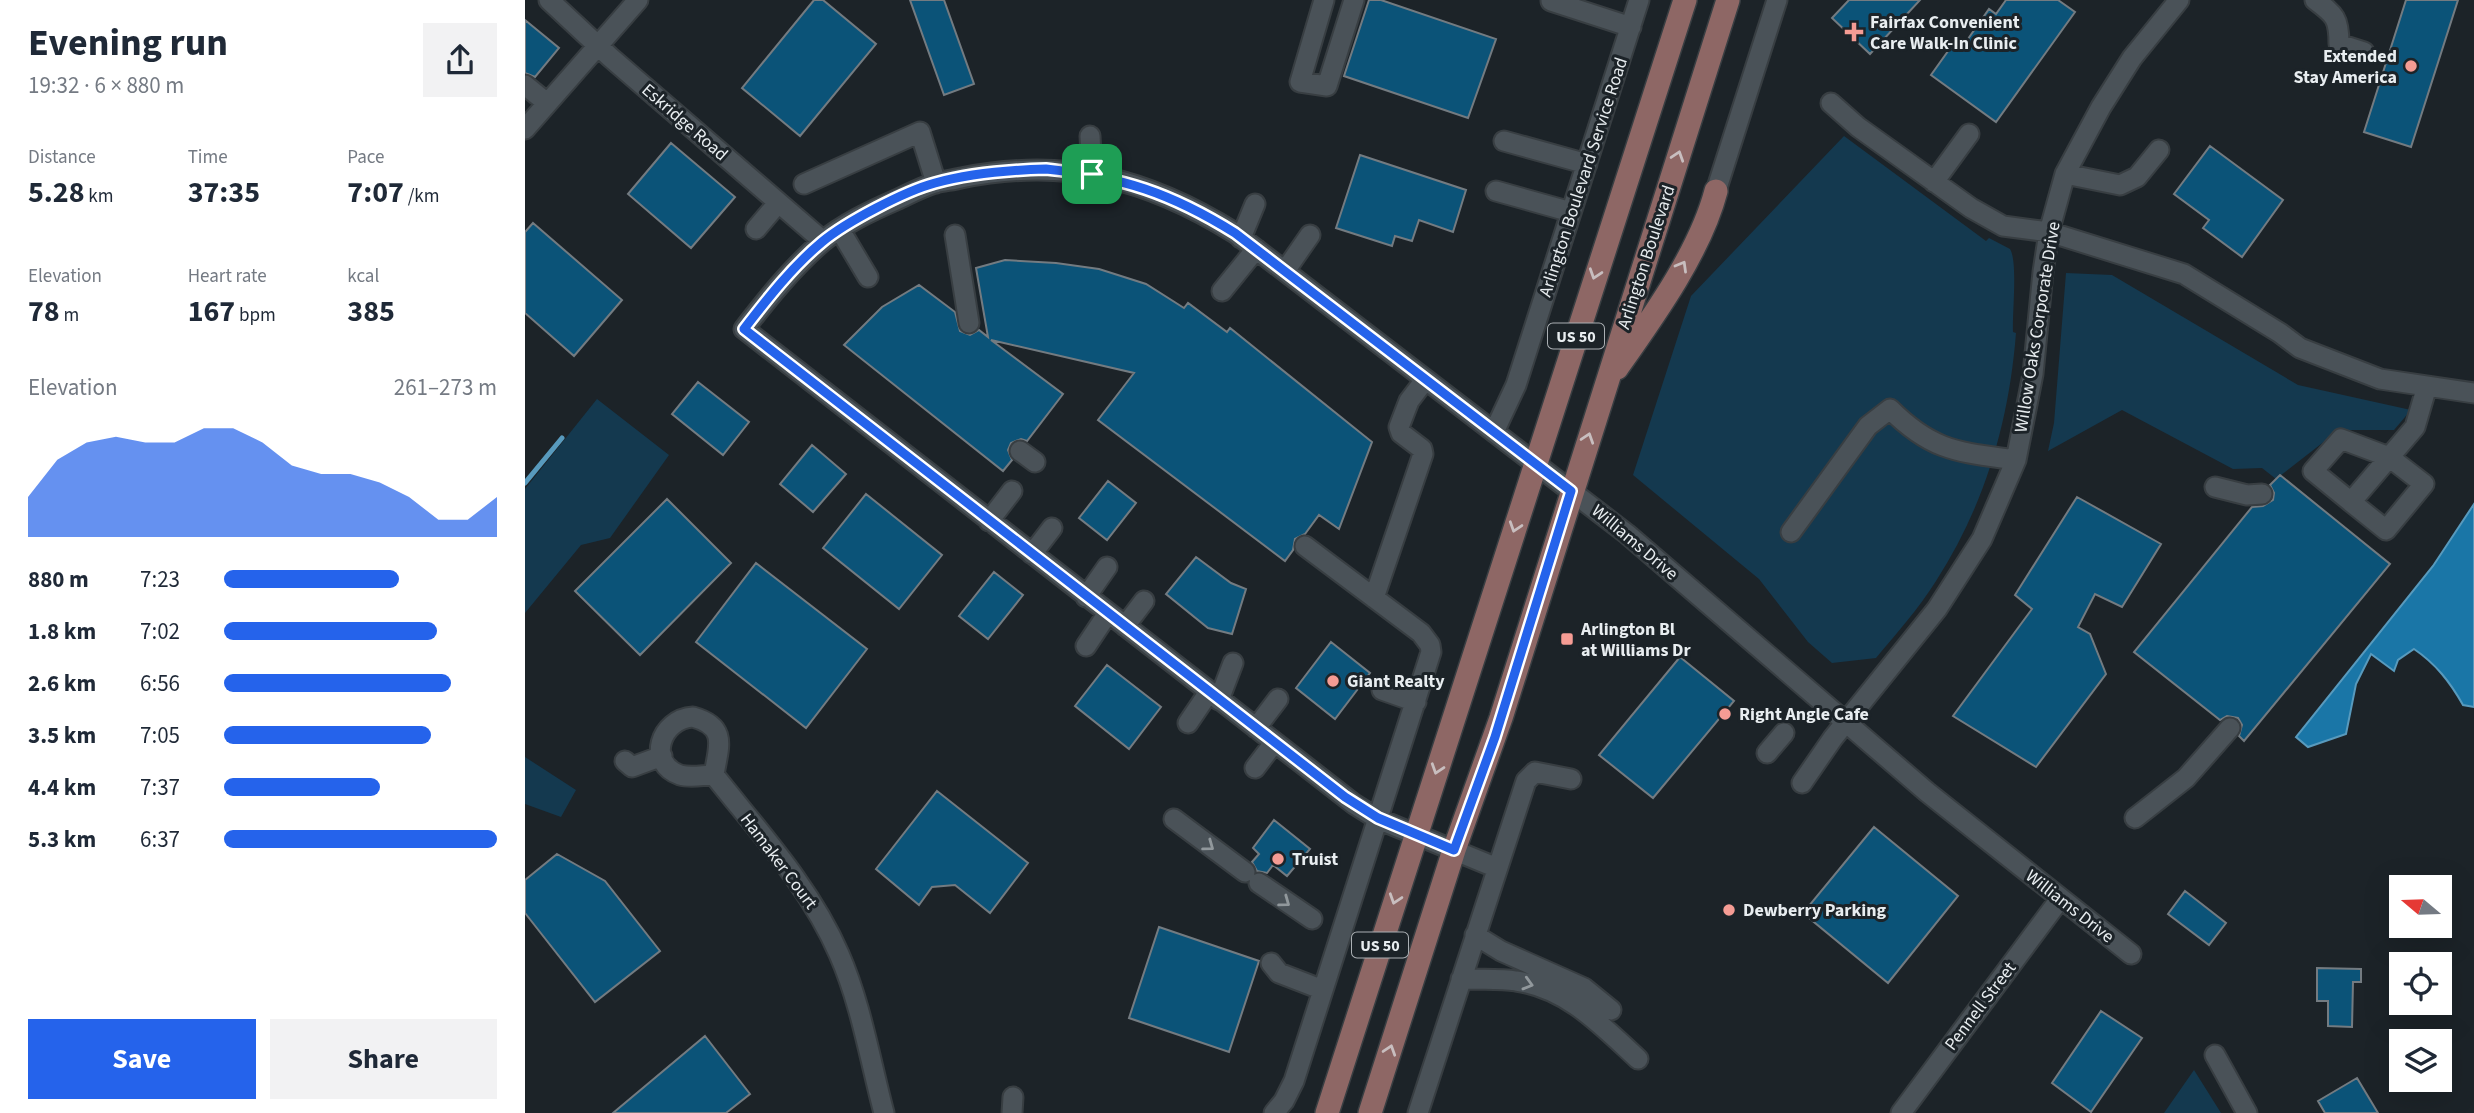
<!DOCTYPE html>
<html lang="en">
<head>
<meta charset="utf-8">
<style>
  :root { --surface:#fff; --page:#f2f2f3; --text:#1f2937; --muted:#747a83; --accent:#2563eb }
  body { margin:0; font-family:"Source Sans 3",sans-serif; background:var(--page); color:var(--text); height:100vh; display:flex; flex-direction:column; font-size:26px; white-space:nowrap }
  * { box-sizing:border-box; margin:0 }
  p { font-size:23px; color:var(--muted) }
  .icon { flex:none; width:38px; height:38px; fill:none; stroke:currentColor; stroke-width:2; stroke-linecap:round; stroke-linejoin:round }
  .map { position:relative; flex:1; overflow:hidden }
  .drawer { display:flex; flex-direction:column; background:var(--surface); width:525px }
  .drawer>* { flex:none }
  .needle { width:46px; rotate:289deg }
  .tools { position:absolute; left:1864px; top:875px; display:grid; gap:14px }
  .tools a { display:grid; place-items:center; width:63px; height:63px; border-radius:0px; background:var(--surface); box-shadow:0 7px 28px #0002; font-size:35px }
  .pin { position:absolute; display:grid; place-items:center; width:60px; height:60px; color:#fff; margin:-30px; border-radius:14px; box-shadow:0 4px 10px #0006 }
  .round { display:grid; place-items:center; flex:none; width:74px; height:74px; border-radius:0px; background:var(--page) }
  .overview { display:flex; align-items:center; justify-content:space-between; height:119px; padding:0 28px }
  h1 { font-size:38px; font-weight:700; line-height:52px }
  .metrics { display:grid; grid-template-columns:repeat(3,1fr); gap:10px; height:119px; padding:7px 28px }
  .metrics div { display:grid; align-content:center }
  .metrics b { font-size:30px; font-weight:700 }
  .metrics small { font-size:19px; font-weight:400 }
  .metrics p { font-size:19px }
  .chart { height:196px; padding:14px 28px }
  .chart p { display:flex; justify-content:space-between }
  .chart svg { width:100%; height:126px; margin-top:7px; fill:var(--accent); opacity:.7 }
  .button { display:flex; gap:14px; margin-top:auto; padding:14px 28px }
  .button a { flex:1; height:80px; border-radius:0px; background:var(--accent); color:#fff; font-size:28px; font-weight:700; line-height:80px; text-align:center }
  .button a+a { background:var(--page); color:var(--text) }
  ul { padding:0 28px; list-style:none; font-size:23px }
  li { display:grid; grid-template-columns:112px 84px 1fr; align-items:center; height:52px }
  li i { height:18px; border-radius:9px; background:var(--accent) }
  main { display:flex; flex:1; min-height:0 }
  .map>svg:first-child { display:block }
</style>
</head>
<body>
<main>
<section class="drawer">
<div class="overview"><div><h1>Evening run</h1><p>19:32 · 6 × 880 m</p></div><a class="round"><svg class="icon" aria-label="share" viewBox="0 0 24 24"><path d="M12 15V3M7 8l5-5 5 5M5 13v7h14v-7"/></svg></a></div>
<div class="metrics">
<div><p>Distance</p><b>5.28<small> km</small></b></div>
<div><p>Time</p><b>37:35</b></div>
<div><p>Pace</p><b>7:07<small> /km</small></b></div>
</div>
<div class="metrics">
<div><p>Elevation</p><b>78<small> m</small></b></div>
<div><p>Heart rate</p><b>167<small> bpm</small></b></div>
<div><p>kcal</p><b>385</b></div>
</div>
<div class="chart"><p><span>Elevation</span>261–273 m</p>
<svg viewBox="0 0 160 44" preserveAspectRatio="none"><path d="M0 44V30L10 17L20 11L30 9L40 11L50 11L60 6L70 6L80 11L90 19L100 22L110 22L120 25L130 30L140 38L150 38L160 30V44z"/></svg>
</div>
<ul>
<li><b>880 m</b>7:23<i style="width:64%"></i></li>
<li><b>1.8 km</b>7:02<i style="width:78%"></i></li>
<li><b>2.6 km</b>6:56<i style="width:83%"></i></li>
<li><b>3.5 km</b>7:05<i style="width:76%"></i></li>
<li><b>4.4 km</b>7:37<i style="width:57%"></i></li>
<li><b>5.3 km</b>6:37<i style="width:100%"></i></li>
</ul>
<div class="button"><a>Save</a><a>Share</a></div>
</section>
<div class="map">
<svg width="1949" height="1113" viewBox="0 0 1949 1113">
  <rect width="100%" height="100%" fill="#1c2328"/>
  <path fill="#14394f" d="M 1319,136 L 1461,241 L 1464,238 L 1485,249 C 1493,262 1487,313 1488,332 L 1491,333 C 1484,422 1460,505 1411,581 C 1394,608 1372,633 1351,658 L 1307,663 L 1283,642 L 1234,579 L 1108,475 L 1166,296 Z
    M 1541,273 L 1587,275 L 1773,385 L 1886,410 L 1869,430 L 1814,430 L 1751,479 L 1737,468 L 1708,469 L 1597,410 L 1523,451 L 1529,423 Z
    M 72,399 L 144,455 L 85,538 L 56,545 L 0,613 L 0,489 Z
    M 0,757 L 51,790 L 36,817 L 0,804 Z
    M 1669,1070 L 1696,1113 L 1639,1113 Z"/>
  <path fill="#1a76a7" stroke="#589abd" stroke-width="2" d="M 1949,504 L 1949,707 L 1938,705 C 1925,682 1911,664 1889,649 L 1873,660 L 1869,671 L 1846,654 L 1831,684 L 1821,734 L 1783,747 L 1771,737 L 1908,566 Z"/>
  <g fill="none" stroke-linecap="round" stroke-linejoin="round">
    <path stroke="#589abd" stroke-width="5" d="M 0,483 L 37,438"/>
  </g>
  <path fill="#0b5378" stroke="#737b81" stroke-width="2" d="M 289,0 L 298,0 L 351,44 L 275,136 L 217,88 Z
    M 385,0 L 419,0 L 449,84 L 419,95 Z
    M 844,0 L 856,0 L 971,39 L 943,118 L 819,76 Z
    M 1324,0 L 1395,0 L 1345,54 L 1307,18 Z
    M 1481,0 L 1533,0 L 1550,12 L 1471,122 L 1406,75 L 1431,40 L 1438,46 L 1464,9 L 1471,14 Z
    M 1881,0 L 1933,0 L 1886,147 L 1839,132 Z
    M 0,20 L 34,48 L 10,77 L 0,73 Z
    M 146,143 L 210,197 L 166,248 L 103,194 Z
    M 1685,146 L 1758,200 L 1717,257 L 1678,228 L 1684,220 L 1649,194 Z
    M 835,155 L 941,190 L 928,232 L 894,220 L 887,241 L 870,236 L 867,246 L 811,228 Z
    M 8,223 L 97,300 L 49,356 L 0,313 L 0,232 Z
    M 480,260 L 531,263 L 574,269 L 621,284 L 659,308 L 663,303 L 702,332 L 705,328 L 847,442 L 814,529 L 794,515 L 780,534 L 770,539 L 768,550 L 760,561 L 573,420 L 609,373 L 466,340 L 538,394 L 502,441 L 496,439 L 486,443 L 483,450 L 487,460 L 478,471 L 319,345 L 357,307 L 394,285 L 430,312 L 435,331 L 445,335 L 454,330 L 463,337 L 451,268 Z
    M 173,382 L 224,422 L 198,455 L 147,414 Z
    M 287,445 L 321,474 L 288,512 L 255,484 Z
    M 1755,475 L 1865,564 L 1719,741 L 1714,736 L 1717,725 L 1713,718 L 1702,716 L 1695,720 L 1609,652 L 1727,507 L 1738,506 L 1748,500 L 1749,493 L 1745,485 Z
    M 583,481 L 611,503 L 582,540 L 554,518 Z
    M 341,494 L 417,555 L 374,609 L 298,548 Z
    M 1552,497 L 1636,544 L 1597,607 L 1570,594 L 1553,627 L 1565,634 L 1581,674 L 1511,767 L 1428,716 L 1507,609 L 1490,595 Z
    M 142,499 L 206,563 L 115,655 L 50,591 Z
    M 671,557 L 706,583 L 721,589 L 707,634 L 683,628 L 641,594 Z
    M 231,563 L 342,649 L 281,728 L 171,642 Z
    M 469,572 L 498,595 L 463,639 L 434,616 Z
    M 806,642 L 845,673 L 810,719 L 771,688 Z
    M 1155,657 L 1209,701 L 1128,798 L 1074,755 Z
    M 582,665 L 636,707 L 604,749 L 550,706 Z
    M 412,791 L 503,863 L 465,913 L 430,885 L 407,887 L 394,905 L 351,869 Z
    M 749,820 L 785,849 L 762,876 L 748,865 L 742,873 L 732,871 L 727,862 L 734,854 L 728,848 Z
    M 1349,827 L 1433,896 L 1363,983 L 1278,913 Z
    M 32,854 L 80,881 L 135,951 L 70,1002 L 0,913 L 0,880 Z
    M 1660,891 L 1701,923 L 1684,945 L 1643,914 Z
    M 634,927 L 734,961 L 704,1052 L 604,1018 Z
    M 1792,968 L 1836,969 L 1836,982 L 1828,982 L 1827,1027 L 1803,1026 L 1803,1001 L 1792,1001 Z
    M 1576,1011 L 1617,1038 L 1566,1112 L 1527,1083 Z
    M 180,1036 L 225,1094 L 201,1113 L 88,1113 Z
    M 1832,1078 L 1853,1113 L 1800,1113 L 1793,1101 Z"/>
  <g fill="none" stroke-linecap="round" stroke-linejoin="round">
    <g stroke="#383e42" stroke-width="23">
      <path id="minor" d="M 24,0 L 85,57 L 298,241
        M 799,0 L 775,82 L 802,86 L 829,0
        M 1790,0 C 1810,15 1814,18 1814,44 L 1839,52
        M 1026,1 L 1106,27
        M 0,85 L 22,103
        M 1306,103 L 1333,127 L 1446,208 L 1478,226 L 1524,232 L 1659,274 L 1755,333 L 1775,348 L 1855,379 L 1949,393
        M 0,129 L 113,0
        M 565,136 L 567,174
        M 979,141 L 1062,164
        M 1540,174 L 1595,185 L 1612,177 L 1634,150
        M 1409,182 L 1444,134
        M 279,184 L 395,132 L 411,183
        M 971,191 L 1046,212
        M 1191,191 L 1252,0
        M 231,229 L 253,203
        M 315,230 L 343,277
        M 430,235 L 444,323
        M 716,238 L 730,204
        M 760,271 L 785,235
        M 697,291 L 731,249
        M 969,432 L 991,385 L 1114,0
        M 495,451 L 510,462
        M 1690,487 L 1722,495 L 1737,494
        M 1826,502 L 1861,530 L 1899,484 L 1864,457 L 1816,439 L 1788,471 L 1826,502 L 1890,427 L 1902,386
        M 464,521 L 487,491
        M 1266,532 L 1343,426 L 1365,409 C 1408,452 1434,452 1491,460
        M 507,554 L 527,528
        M 561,597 L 582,567
        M 849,598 L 898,454 L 897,449 L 876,433 L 874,427 L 884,401 L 900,380
        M 600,626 L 619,601
        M 561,646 L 583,613
        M 857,690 L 891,702
        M 694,700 L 708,663
        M 168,717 C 204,727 193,748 189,775 C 178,775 166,778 155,775 C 121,763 135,719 168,717 Z
        M 663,723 L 684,692
        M 731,728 L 753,699
        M 1242,753 L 1259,733
        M 100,761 L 107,767 L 137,756
        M 730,768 L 749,743
        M 189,775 C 234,832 285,887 314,954 C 336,1004 345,1060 359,1113
        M 1277,783 L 1308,738 L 1412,609 L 1457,539 L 1491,460 L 1508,374 L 1518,272 L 1524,232 L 1540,174 L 1576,107 L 1607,58 L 1654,0
        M 1610,818 L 1661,778 L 1705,728
        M 649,819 L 720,872
        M 972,868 L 853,819 L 829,804 L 219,329 C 243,298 267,268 297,242 C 318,224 346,211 371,200 C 384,194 397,187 410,183 C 418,181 428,180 436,178 C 540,157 622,178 710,233 L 1102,534 L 1402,792 L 1606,954
        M 734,883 L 787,919
        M 950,935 L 976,951 L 1059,988 L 1086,1010
        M 746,963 L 754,973 L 798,990
        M 936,979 C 954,980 973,978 991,981 C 1042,988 1076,1025 1113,1059
        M 1690,1055 L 1722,1113
        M 487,1113 L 488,1097
        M 749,1113 L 759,1101 L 769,1081 L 906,652 L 905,645 L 896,633 L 780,546
        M 893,1113 L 1001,781 L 1010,772 L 1046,779
        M 1376,1113 L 1535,899"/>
    </g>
    <g stroke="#383e42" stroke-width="26">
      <path id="major" d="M 1092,368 C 1128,317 1175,252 1191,191
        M 802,1113 L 1160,0
        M 845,1113 L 929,850 L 976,718 L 1203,0"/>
    </g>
    <use href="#minor" stroke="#4a5258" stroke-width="19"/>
    <use href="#major" stroke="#8e6765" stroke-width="23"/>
  </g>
  <defs><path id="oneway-chevron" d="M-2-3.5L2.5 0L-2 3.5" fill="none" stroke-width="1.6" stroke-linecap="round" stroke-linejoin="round" transform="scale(1.75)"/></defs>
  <g stroke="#c8bebf">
    <use href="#oneway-chevron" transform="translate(1153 156) rotate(-72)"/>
    <use href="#oneway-chevron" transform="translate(1157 266) rotate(-60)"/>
    <use href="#oneway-chevron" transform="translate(1070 274) rotate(108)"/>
    <use href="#oneway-chevron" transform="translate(1063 438) rotate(-72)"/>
    <use href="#oneway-chevron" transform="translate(990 527) rotate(108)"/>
    <use href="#oneway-chevron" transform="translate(912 769) rotate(108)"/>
    <use href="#oneway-chevron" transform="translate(870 899) rotate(108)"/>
    <use href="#oneway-chevron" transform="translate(865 1050) rotate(-72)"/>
  </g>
  <g stroke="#91989c">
    <use href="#oneway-chevron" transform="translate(684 846) rotate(36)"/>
    <use href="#oneway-chevron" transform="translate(760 902) rotate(36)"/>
    <use href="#oneway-chevron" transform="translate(1003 984) rotate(16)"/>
  </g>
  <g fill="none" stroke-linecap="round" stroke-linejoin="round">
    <g stroke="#fff" stroke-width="14">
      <path id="route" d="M 521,169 C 597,177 646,193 710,233 L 1046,491 L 970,737 L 929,850 L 853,818 L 820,797 L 219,329 C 243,298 267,267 297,242 C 321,222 380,191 410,183 C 446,173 485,170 521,169 Z"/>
    </g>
    <use href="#route" stroke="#2563eb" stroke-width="9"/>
  </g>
  <g fill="#f59c94" stroke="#1c2328" stroke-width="2.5">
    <path d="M1325.5 21.5h7v7h7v7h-7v7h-7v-7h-7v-7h7z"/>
    <circle cx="1886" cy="66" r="7"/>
    <rect x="1035" y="632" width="14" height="14" rx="3.5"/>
    <circle cx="808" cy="681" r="7"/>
    <circle cx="1200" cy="714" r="7"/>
    <circle cx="753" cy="859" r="7"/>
    <circle cx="1204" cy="910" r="7"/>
  </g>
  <g text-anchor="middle" stroke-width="6" stroke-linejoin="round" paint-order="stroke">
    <g fill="#1c2328" stroke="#abb0b4" stroke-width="2">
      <rect x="1023" y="323.5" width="56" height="25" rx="5"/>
      <rect x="827" y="932.5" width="56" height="25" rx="5"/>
    </g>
    <g font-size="16" font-weight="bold" fill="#e8edf0">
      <text x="1051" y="342">US 50</text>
      <text x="855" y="951">US 50</text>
    </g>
    <g font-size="18" font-weight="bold" fill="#e8edf0" stroke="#1c2328" text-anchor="start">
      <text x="1345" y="28">Fairfax Convenient<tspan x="1345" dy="21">Care Walk-In Clinic</tspan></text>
      <text x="1872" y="62" text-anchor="end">Extended<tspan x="1872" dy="21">Stay America</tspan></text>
      <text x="1056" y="635">Arlington Bl<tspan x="1056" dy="21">at Williams Dr</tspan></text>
      <text x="822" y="687">Giant Realty</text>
      <text x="1214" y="720">Right Angle Cafe</text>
      <text x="767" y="865">Truist</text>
      <text x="1218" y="916">Dewberry Parking</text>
    </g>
    <g font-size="18" fill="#e8edf0" stroke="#1c2328">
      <text transform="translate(160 122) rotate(41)" y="6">Eskridge Road</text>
      <text transform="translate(1058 177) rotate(-72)" y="6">Arlington Boulevard Service Road</text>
      <text transform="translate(1121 257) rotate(-72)" y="6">Arlington Boulevard</text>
      <text transform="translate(1512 327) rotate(-81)" y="6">Willow Oaks Corporate Drive</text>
      <text transform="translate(1110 542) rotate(40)" y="6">Williams Drive</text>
      <text transform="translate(254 861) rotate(53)" y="6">Hamaker Court</text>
      <text transform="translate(1545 906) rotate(38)" y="6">Williams Drive</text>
      <text transform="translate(1455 1006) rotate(-53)" y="6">Pennell Street</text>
    </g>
  </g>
</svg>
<div class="tools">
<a><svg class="needle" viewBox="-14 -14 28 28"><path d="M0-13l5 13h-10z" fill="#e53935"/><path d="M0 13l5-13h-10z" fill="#747a83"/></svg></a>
<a><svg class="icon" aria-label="locate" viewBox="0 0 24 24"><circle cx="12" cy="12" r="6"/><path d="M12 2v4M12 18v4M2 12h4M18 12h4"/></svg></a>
<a><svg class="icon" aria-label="layers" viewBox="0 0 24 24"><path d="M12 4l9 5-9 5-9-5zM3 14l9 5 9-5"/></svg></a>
</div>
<div class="pin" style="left:567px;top:174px;background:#1e9e55"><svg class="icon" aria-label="arrive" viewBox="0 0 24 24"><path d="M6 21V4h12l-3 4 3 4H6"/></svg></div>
</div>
</main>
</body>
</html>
